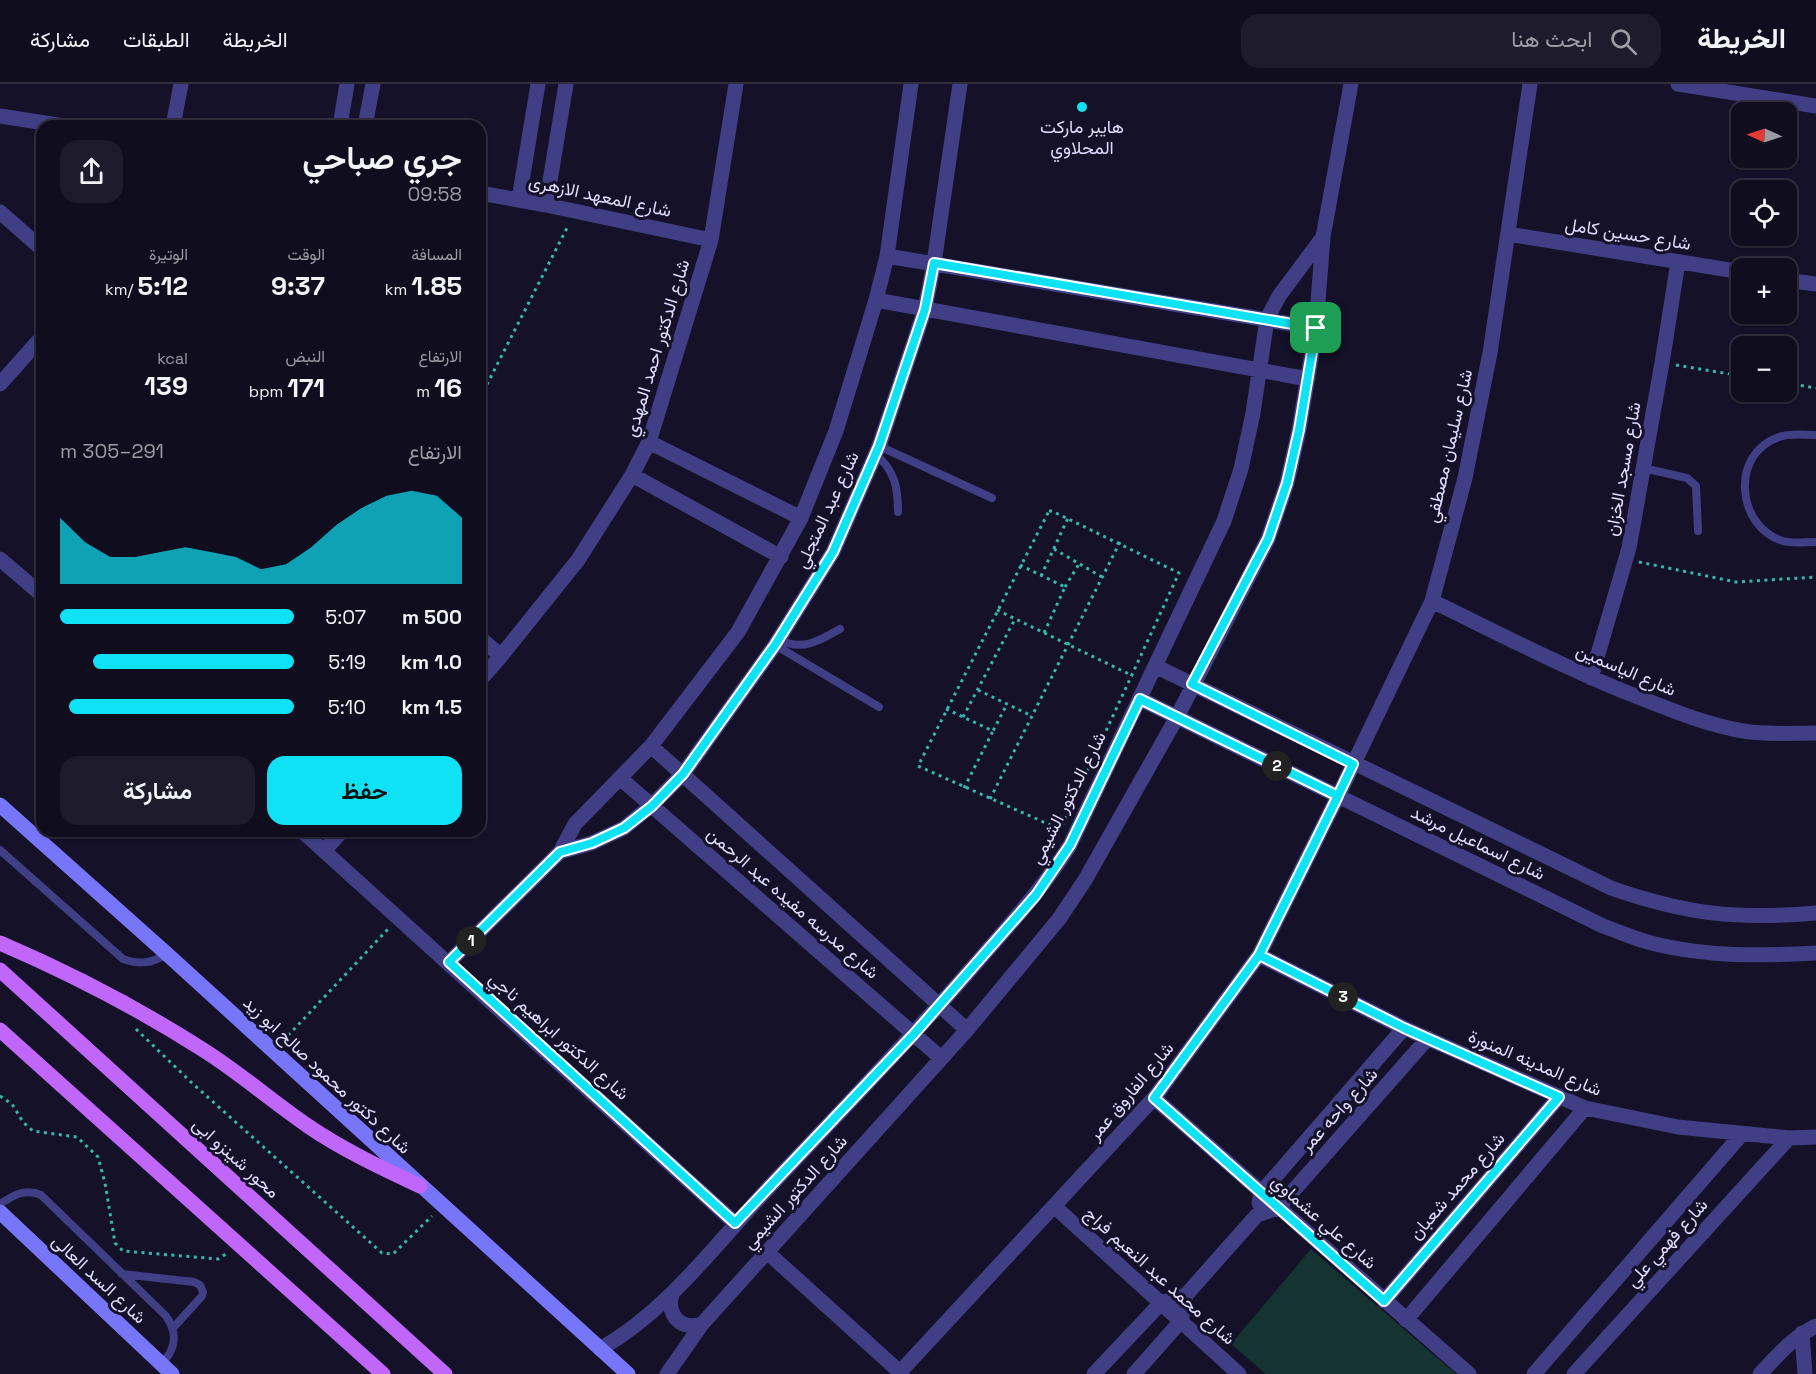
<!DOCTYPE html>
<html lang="ar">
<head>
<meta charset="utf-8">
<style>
  :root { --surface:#100d1f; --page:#1e1b2c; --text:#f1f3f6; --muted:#9c9ca4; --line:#302d3d; --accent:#0fe2f5 }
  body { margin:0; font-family:"Space Grotesk",Vazirmatn,sans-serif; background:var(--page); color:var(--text); direction:rtl; height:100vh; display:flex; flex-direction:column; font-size:22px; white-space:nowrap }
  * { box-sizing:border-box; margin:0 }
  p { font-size:20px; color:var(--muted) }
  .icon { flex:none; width:33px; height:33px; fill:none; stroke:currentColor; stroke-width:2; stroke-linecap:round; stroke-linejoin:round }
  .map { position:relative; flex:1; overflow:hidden; direction:ltr }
  .side { position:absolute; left:36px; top:36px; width:450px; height:717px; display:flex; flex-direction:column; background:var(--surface); border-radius:18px; box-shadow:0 2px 4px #0004,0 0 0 2px var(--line); direction:rtl }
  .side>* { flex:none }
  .needle { width:39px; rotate:273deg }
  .fabs { position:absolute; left:1731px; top:18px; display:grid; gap:12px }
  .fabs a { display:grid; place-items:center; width:66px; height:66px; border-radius:12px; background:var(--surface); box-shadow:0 2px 4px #0004,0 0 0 2px var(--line); font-size:30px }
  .pin { position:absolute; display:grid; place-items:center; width:51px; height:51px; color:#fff; margin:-26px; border-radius:12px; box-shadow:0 3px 9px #0006 }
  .km { position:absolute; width:30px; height:30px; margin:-15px; border-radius:50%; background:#222; color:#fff; font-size:16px; line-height:30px; text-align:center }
  .round { display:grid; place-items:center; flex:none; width:63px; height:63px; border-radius:18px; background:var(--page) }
  .headline { display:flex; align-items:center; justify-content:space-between; height:102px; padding:0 24px }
  h1 { font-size:33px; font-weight:600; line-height:45px }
  .figures { display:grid; grid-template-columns:repeat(3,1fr); gap:9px; height:102px; padding:6px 24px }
  .figures div { display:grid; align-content:center }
  .figures b { font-size:26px; font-weight:600 }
  .figures small { font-size:16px; font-weight:400 }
  .figures p { font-size:16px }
  .chart { height:168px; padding:12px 24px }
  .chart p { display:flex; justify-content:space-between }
  .chart svg { width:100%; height:108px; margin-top:6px; fill:var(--accent); opacity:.7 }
  .button { display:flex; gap:12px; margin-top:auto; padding:12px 24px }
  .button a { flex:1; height:69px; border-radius:18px; background:var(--accent); color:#111; font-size:24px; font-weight:600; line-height:69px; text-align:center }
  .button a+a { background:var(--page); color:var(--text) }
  ul { padding:0 24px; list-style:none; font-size:20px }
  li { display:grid; grid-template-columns:96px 72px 1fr; align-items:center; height:45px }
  li i { height:15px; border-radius:8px; background:var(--accent) }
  header { display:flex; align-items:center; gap:36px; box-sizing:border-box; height:84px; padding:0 30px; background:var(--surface); border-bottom:2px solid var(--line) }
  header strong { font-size:28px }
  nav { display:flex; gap:33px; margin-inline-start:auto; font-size:21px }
  .search { width:420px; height:54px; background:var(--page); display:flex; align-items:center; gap:15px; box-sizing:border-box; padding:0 21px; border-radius:18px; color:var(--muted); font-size:22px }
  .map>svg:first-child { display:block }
</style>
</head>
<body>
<header>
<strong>الخريطة</strong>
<div class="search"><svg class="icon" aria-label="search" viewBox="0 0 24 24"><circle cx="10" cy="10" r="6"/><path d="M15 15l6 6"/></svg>ابحث هنا</div>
<nav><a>الخريطة</a><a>الطبقات</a><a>مشاركة</a></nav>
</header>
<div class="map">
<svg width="1816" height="1290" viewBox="0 0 1816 1290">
  <rect width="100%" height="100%" fill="#151129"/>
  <path fill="#153331" d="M 1311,1165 L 1456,1290 L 1266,1290 L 1231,1260 Z"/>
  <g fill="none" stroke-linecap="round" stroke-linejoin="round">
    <path stroke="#36b7ad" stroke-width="3" stroke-dasharray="3 4.5" stroke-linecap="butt" d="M 1676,281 L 1742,292
      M 1786,299 L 1816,304
      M 480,314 L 568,142
      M 1049,427 L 1052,427 L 1179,489 L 1062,742 L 1057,744 L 918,682 Z
      M 1054,465 L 1102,493
      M 1639,478 L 1736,498 L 1816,493
      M 1020,481 L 1065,503 L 1044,549
      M 1041,492 L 1068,434
      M 1065,503 L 1079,480
      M 997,526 L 1133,592
      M 978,606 L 1032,632
      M 946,625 L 993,647 L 1007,620
      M 963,633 L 1015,535
      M 964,704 L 993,647
      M 990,715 L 1120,458
      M 136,945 L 192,999 L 382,1169 L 393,1170 L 432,1132
      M 283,957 L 389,844
      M 0,1012 L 12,1020 L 23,1038 L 33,1047 L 77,1053 L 98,1073 L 105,1099 L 115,1159 L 123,1167 L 218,1175 L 226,1170"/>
    <path stroke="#403f86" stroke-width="8" d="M 1816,351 C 1805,351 1789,349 1779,353 C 1730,369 1736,443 1783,457 C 1794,460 1805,458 1816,458
      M 879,362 L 992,414
      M 875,370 C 895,386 898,404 898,428
      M 1643,384 L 1687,394 L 1696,402 L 1698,447
      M 778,555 C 802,568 819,557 840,545
      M 775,561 L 879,623
      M 0,766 L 123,875 C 140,881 152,879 167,870
      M 0,1120 C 14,1111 25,1104 41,1111 L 166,1232 C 178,1249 176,1266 161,1280
      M 122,1190 L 194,1198 L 200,1201 L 203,1208 L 202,1212 L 173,1244"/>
    <path stroke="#403f86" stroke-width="15" d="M 1678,0 L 1816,22
      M 0,32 L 64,42
      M 173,42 L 181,0
      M 340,42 L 347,0
      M 365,42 L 373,0
      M 480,109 L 546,121 L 711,156
      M 519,115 L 538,0
      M 546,121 L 566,0
      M 0,128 L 42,165
      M 1508,150 L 1742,188
      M 887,172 L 1316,244
      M 1786,196 L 1816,200
      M 876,216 L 1308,295
      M 0,300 L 42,253
      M 649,358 L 801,434
      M 632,391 L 781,473
      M 0,475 L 42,511
      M 1432,517 C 1502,551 1571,587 1643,615 C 1676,628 1708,641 1743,647 C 1767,651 1792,649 1816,649
      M 480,554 L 501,572
      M 1155,582 L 1611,804 C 1685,830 1737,836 1816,829
      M 1591,594 L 1629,464 L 1662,279 L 1678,178
      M 480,596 L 501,572 L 578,476 L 632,391 L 649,358 L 711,156 L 736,0
      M 1140,615 L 1603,842 C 1620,848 1637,856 1655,860 C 1709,873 1761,872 1816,869
      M 651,662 L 967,946
      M 620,694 L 941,974
      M 302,747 L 735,1139
      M 324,767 L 342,747
      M 560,768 L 592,759 L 624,744 L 652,721 L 683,690 L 775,561 L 833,468 L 879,362 L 925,225 L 934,179 L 960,0
      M 1259,871 L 1404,944 L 1585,1024 L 1678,1043 L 1789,1054 L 1816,1053
      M 449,878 L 560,768 L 575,740 L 651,662 L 738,548 L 801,434 L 836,347 L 876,216 L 887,172 L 911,0
      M 1154,1014 L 1469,1290
      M 1259,1119 L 1261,1109 L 1404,944
      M 1055,1123 L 1239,1290
      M 767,1168 L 902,1290
      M 672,1210 C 666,1231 681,1247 702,1240
      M 1384,1217 L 1559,1013
      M 1406,1236 L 1585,1024
      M 1802,1249 L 1805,1290
      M 600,1265 C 669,1226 719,1156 773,1099 C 840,1028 907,959 971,885 C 1006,845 1042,806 1070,761 L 1224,437 L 1241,385 L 1253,329 L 1267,235 L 1279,212 L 1323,153
      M 900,1288 L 1154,1014 L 1259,871 L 1338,712 L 1432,517 L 1465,394 L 1490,269 L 1530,0
      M 667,1290 L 702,1240 L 967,946 L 1059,835 L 1085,796 L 1177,633 L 1268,455 L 1287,399 L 1299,346 L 1316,244 L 1323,153 L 1351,0
      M 1094,1290 L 1161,1219 L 1186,1211 L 1257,1131 L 1278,1124 L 1428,954
      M 1134,1290 L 1181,1237 L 1186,1211
      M 1534,1290 L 1741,1051
      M 1574,1290 L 1789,1054
      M 1760,1290 C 1777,1272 1793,1253 1816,1242"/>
    <path stroke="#7776f9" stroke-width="15" d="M 0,721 L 167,870 L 628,1290
      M 0,1128 L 172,1290"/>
    <path stroke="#c067f9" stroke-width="15" d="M 0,859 C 70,889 141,926 205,967 C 241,990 273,1018 308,1042 C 343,1066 382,1084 420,1102
      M 0,886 L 445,1290
      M 0,946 L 383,1290"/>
  </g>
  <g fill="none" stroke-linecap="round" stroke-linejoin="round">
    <g stroke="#fff" stroke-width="12">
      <path id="route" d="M 1316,244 L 934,179 L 925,225 L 879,362 L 833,468 L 775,561 L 683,690 L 652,722 L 624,744 L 592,759 L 560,768 L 449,878 L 735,1139 L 914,950 L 1036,811 L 1070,761 L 1140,615 L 1338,712 L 1259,871 L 1154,1014 L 1384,1217 L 1559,1013 L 1404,944 L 1259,871 C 1291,807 1323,744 1353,680 L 1192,600 L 1268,455 L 1287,399 L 1299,346 L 1316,244"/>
    </g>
    <use href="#route" stroke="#0fe2f5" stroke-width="8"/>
  </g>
  <circle fill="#0fe2f5" stroke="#151129" stroke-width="2" cx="1082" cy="23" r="6"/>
  <g text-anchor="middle" stroke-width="6" stroke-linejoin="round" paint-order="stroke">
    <g font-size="18" fill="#dedbfd" stroke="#151129">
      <text x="1082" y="49">هايبر ماركت<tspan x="1082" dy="21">المحلاوي</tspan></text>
    </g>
    <g font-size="18" fill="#dedbfd" stroke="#151129">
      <text transform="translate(600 112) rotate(12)" y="6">شارع المعهد الازهرى</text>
      <text transform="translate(1628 150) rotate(9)" y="6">شارع حسين كامل</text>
      <text transform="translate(657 264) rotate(-73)" y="6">شارع الدكتور احمد المهدي</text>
      <text transform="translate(1449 362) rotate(-77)" y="6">شارع سليمان مصطفي</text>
      <text transform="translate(1623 385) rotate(-80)" y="6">شارع مسجد الخزان</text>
      <text transform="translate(827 426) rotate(-65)" y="6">شارع عبد المتجلي</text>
      <text transform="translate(1626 586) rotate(23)" y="6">شارع الياسمين</text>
      <text transform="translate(1068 714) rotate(-63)" y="6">شارع الدكتور الشيمي</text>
      <text transform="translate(1478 759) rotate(26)" y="6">شارع اسماعيل مرشد</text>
      <text transform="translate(793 819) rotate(41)" y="6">شارع مدرسه مفيده عبد الرحمن</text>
      <text transform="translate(559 952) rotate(42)" y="6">شارع الدكتور ابراهيم ناجي</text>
      <text transform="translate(1535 979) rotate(23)" y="6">شارع المدينه المنورة</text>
      <text transform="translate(327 991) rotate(43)" y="6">شارع دكتور محمود صالح ابو زيد</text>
      <text transform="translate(1131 1007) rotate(-50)" y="6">شارع الفاروق عمر</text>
      <text transform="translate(1339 1026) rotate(-48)" y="6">شارع واحه عمر</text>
      <text transform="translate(236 1074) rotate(42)" y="6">محور شينزو ابى</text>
      <text transform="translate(1457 1102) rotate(-49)" y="6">شارع محمد شعبان</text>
      <text transform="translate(795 1108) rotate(-48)" y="6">شارع الدكتور الشيمي</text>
      <text transform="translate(1324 1138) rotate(41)" y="6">شارع علي عشماوي</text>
      <text transform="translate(1667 1159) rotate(-48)" y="6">شارع فهمي علي</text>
      <text transform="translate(1160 1192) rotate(42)" y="6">شارع محمد عبد النعيم فراج</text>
      <text transform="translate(99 1195) rotate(43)" y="6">شارع السد العالى</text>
    </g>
  </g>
</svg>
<div class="fabs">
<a><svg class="needle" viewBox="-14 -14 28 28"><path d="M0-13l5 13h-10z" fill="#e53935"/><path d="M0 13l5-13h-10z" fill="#9c9ca4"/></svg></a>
<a><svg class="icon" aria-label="locate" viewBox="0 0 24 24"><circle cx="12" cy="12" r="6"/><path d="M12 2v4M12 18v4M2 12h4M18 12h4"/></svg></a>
<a>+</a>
<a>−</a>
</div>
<div class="pin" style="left:1316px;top:244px;background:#1e9e55"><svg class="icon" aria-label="arrive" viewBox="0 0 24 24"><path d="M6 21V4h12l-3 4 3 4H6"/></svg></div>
<b class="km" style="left:471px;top:857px">1</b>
<b class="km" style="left:1277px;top:682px">2</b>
<b class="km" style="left:1343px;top:913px">3</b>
<section class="side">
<div class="headline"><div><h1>جري صباحي</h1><p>09:58</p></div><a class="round"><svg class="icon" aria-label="share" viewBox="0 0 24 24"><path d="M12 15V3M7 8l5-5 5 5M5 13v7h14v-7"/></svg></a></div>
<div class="figures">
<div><p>المسافة</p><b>1.85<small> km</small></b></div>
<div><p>الوقت</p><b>9:37</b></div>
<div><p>الوتيرة</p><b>5:12<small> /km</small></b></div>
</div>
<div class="figures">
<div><p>الارتفاع</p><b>16<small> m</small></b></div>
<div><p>النبض</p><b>171<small> bpm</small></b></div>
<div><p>kcal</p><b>139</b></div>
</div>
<div class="chart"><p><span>الارتفاع</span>291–305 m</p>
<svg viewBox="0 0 160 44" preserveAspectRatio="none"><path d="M0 44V17L10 27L20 33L30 33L40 31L50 29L60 31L70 33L80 38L90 36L100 29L110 20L120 13L130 8L140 6L150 8L160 17V44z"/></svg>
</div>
<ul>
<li><b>500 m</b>5:07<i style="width:100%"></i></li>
<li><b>1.0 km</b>5:19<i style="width:86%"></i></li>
<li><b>1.5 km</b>5:10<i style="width:96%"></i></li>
</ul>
<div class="button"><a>حفظ</a><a>مشاركة</a></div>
</section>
</div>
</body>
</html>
